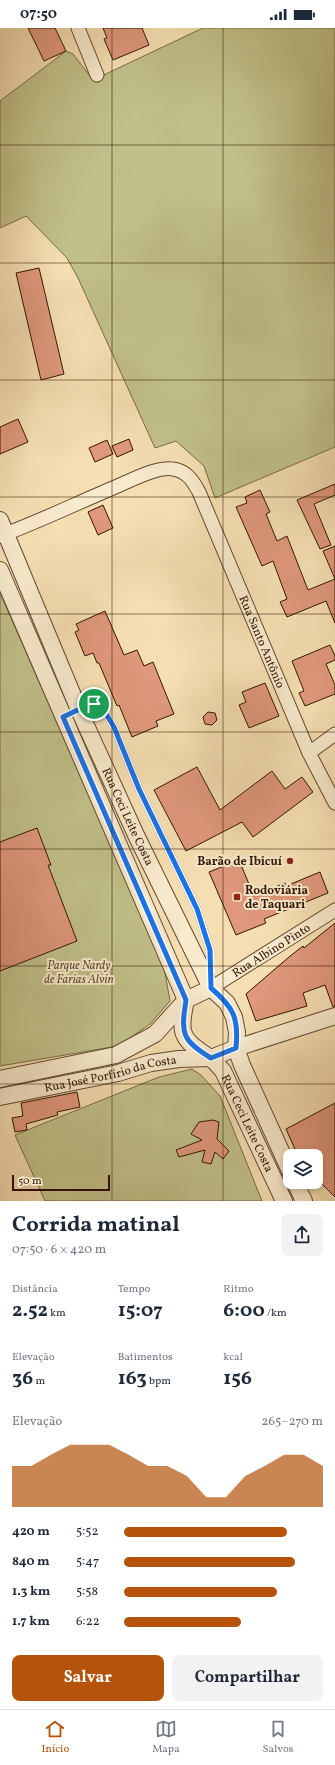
<!DOCTYPE html>
<html lang="pt">
<head>
<meta charset="utf-8">
<style>
  :root { --surface:#fff; --page:#f2f2f3; --text:#1f2937; --muted:#747a83; --line:#e0e1e3; --accent:#b45309 }
  body { margin:0; font-family:Vollkorn,serif; background:var(--page); color:var(--text); height:100vh; display:flex; flex-direction:column; font-size:15px; white-space:nowrap }
  * { box-sizing:border-box; margin:0 }
  p { font-size:13px; color:var(--muted) }
  .icon { flex:none; width:22px; height:22px; fill:none; stroke:currentColor; stroke-width:2; stroke-linecap:round; stroke-linejoin:round }
  .map { position:relative; height:1173px; overflow:hidden }
  .side { display:flex; flex-direction:column; background:var(--surface); flex:1 }
  .side>* { flex:none }
  .tools { position:absolute; left:283px; top:1121px; display:grid; gap:8px }
  .tools a { display:grid; place-items:center; width:40px; height:40px; border-radius:8px; background:var(--surface); box-shadow:0 2px 6px #0003; font-size:20px }
  .scale { position:absolute; left:12px; bottom:10px; width:98px; box-sizing:border-box; padding-left:4px; border:2px solid #341504; border-top:0; font-size:11px; line-height:14px; white-space:nowrap; color:#341504; -webkit-text-stroke:3px #f8eacd; paint-order:stroke }
  .pin { position:absolute; display:grid; place-items:center; width:34px; height:34px; color:#fff; margin:-17px; border:2px solid #fff; border-radius:50%; box-shadow:0 1px 4px #0007 }
  .round { display:grid; place-items:center; flex:none; width:42px; height:42px; border-radius:8px; background:var(--page) }
  .summary { display:flex; align-items:center; justify-content:space-between; height:68px; padding:0 12px }
  h1 { font-size:22px; font-weight:700; line-height:30px }
  .figures { display:grid; grid-template-columns:repeat(3,1fr); gap:6px; height:68px; padding:4px 12px }
  .figures div { display:grid; align-content:center }
  .figures b { font-size:20px; font-weight:700 }
  .figures small { font-size:11px; font-weight:400 }
  .figures p { font-size:11px }
  .chart { height:112px; padding:8px 12px }
  .chart p { display:flex; justify-content:space-between }
  .chart svg { width:100%; height:72px; margin-top:4px; fill:var(--accent); opacity:.7 }
  .button { display:flex; gap:8px; margin-top:auto; padding:8px 12px }
  .button a { flex:1; height:46px; border-radius:8px; background:var(--accent); color:#fff; font-size:16px; font-weight:700; line-height:46px; text-align:center }
  .button a+a { background:var(--page); color:var(--text) }
  ul { padding:0 12px; list-style:none; font-size:13px }
  li { display:grid; grid-template-columns:64px 48px 1fr; align-items:center; height:30px }
  li i { height:10px; border-radius:5px; background:var(--accent) }
  .status { display:flex; justify-content:space-between; align-items:center; height:28px; padding:0 20px; background:var(--surface); direction:ltr }
  .status svg { height:11px; fill:currentColor }
  .menu { display:flex; justify-content:space-around; align-items:center; height:56px; border-top:1px solid var(--line); background:var(--surface); font-size:11px; color:var(--muted) }
  .menu a { display:grid; justify-items:center; gap:2px }
  .menu .active { color:var(--accent) }
  .map>svg:first-child { display:block }
</style>
</head>
<body>
<div class="status"><b>07:50</b><svg viewBox="0 0 49 12"><path d="M0 12V9h3v3zM5 12V6h3v6zM10 12V3h3v9zM15 12V0h3v12zM26 1h20v11H26zM47 4h2v5h-2z"/></svg></div>
<div class="map">
<svg width="335" height="1173" viewBox="0 0 335 1173">
  <rect width="100%" height="100%" fill="#f5dfb2"/>
  <filter id="stains"><feTurbulence type="fractalNoise" baseFrequency=".005" numOctaves="4"/><feColorMatrix values="0 0 0 0 .2 0 0 0 0 .09 0 0 0 0 .02 0 0 0 .5 -.17"/></filter>
  <radialGradient id="worn" r=".72"><stop offset=".6" stop-color="#630" stop-opacity="0"/><stop offset="1" stop-color="#630" stop-opacity=".3"/></radialGradient>
  <path fill="#c1c089" stroke="#7a6a46" d="M 203,0 L 335,0 L 335,419 L 215,470 L 204,438 L 176,413 L 155,420 L 78,250 L 67,230 L 26,188 L 0,200 L 0,73 L 66,23 L 73,26 L 93,52 Z
    M 0,565 L 164,939 L 170,973 L 150,996 L 118,1018 L 0,1038 Z
    M 192,1041 L 201,1047 L 220,1068 L 262,1173 L 45,1173 L 15,1107 L 159,1049 Z"/>
  <path fill="#df987b" stroke="#341504" d="M 28,0 L 55,0 L 66,23 L 44,33 Z
    M 103,0 L 142,0 L 149,17 L 113,32 L 104,11 L 107,10 Z
    M 39,240 L 64,346 L 41,352 L 16,245 Z
    M 18,391 L 28,414 L 0,426 L 0,399 Z
    M 129,411 L 133,422 L 117,429 L 112,418 Z
    M 107,412 L 113,426 L 95,434 L 89,420 Z
    M 335,456 L 335,467 L 314,476 L 331,517 L 320,521 L 297,472 Z
    M 260,462 L 270,484 L 266,486 L 277,513 L 287,508 L 308,562 L 335,551 L 323,523 L 335,518 L 335,595 L 326,573 L 287,589 L 280,574 L 287,571 L 273,533 L 262,538 L 236,479 L 247,475 L 245,469 Z
    M 103,477 L 113,500 L 98,507 L 88,484 Z
    M 105,583 L 124,627 L 137,622 L 144,638 L 153,634 L 174,686 L 156,693 L 158,698 L 132,709 L 119,677 L 117,678 L 99,635 L 97,635 L 93,625 L 85,628 L 75,604 L 79,602 L 76,596 Z
    M 330,617 L 335,628 L 335,632 L 326,636 L 335,657 L 335,666 L 305,678 L 299,665 L 304,663 L 292,633 Z
    M 265,655 L 279,688 L 249,700 L 239,677 L 246,674 L 242,664 Z
    M 208,684 L 215,685 L 217,692 L 212,697 L 205,696 L 203,689 Z
    M 197,739 L 220,782 L 272,743 L 285,761 L 302,749 L 313,764 L 253,809 L 242,794 L 186,823 L 154,762 Z
    M 37,800 L 51,837 L 48,837 L 77,913 L 0,943 L 0,814 Z
    M 239,832 L 254,868 L 285,855 L 286,858 L 320,844 L 328,865 L 264,891 L 266,895 L 236,907 L 209,844 Z
    M 335,895 L 335,979 L 333,979 L 325,957 L 303,965 L 307,978 L 256,993 L 246,966 L 289,929 L 303,918 L 304,920 Z
    M 77,1064 L 80,1079 L 57,1084 L 58,1087 L 26,1096 L 27,1102 L 15,1104 L 12,1090 L 23,1088 L 21,1075 Z
    M 335,1075 L 335,1169 L 316,1150 L 316,1128 L 298,1128 L 286,1101 Z
    M 213,1092 L 219,1094 L 217,1111 L 229,1123 L 223,1131 L 215,1124 L 211,1136 L 202,1134 L 205,1122 L 179,1129 L 176,1122 L 202,1112 L 191,1106 L 199,1094 Z"/>
  <g fill="none" stroke-linecap="round" stroke-linejoin="round">
    <g stroke="#644830" stroke-width="8">
      <path id="service" d="M 79,681 L 88,677 L 100,676 L 114,699 L 139,761 L 197,881 L 210,922 L 210,948"/>
    </g>
    <g stroke="#644830" stroke-width="15">
      <g id="minor">
        <path d="M 78,0 L 97,47"/>
        <path id="s1" d="M 0,508 C 38,494 75,476 113,460 C 128,454 157,438 173,441 C 187,443 193,453 199,464 L 309,725 L 335,775"/>
        <path d="M 309,725 L 335,706"/>
        <path id="s2" d="M 211,960 L 335,882"/>
      </g>
    </g>
    <g stroke="#644830" stroke-width="18">
      <g id="tertiary">
        <path id="s3" d="M 0,492 L 79,682 L 136,807 L 211,960 L 227,975 L 234,989 L 237,1004 L 236,1020 L 242,1037 L 290,1143"/>
        <path id="s4" d="M 0,542 L 186,972 C 184,982 181,993 183,1003 C 186,1016 200,1022 210,1030 C 215,1033 219,1039 223,1043 L 284,1173"/>
        <path d="M 0,1051 L 116,1027 L 155,1006 L 186,972 L 211,960"/>
        <path id="s5" d="M 0,1069 L 118,1045 L 151,1035 L 179,1031 L 211,1030 L 236,1020 L 335,988"/>
        <path d="M 295,1154 L 304,1173"/>
      </g>
    </g>
    <use href="#service" stroke="#f8eacd" stroke-width="6"/>
    <use href="#minor" stroke="#f8eacd" stroke-width="13"/>
    <use href="#tertiary" stroke="#f8eacd" stroke-width="16"/>
  </g>
  <g fill="none" stroke-linecap="round" stroke-linejoin="round">
    <g stroke="#fff" stroke-width="8">
      <path id="route" d="M 94,676 L 100,676 L 114,699 L 139,761 L 197,881 L 210,922 L 211,960 C 233,979 239,989 236,1020 L 211,1030 C 181,1012 181,1005 186,972 L 63,689 L 88,677 Z"/>
    </g>
    <use href="#route" stroke="#1a73e8" stroke-width="5"/>
  </g>
  <path fill="none" stroke="#341504" stroke-width="1" stroke-opacity="0.55" d="M 112,0 L 112,1173M 223,0 L 223,1173M 0,117 L 335,117M 0,235 L 335,235M 0,352 L 335,352M 0,469 L 335,469M 0,586 L 335,586M 0,704 L 335,704M 0,821 L 335,821M 0,938 L 335,938M 0,1056 L 335,1056"/>
  <g fill="#8f2418" stroke="#f8eacd" stroke-width="1.5">
    <circle cx="290" cy="833" r="4"/>
    <rect x="233" y="865" width="8" height="8" rx="2"/>
  </g>
  <g text-anchor="middle" stroke-width="4" stroke-linejoin="round" paint-order="stroke">
    <g font-size="12" fill="#341504" stroke="#f8eacd">
      <text dy="4" stroke="none"><textPath href="#s1" startOffset="385">Rua Santo Antônio</textPath></text>
      <text dy="4" stroke="none"><textPath href="#s3" startOffset="323">Rua Ceci Leite Costa</textPath></text>
      <text dy="4" stroke="none"><textPath href="#s2" startOffset="71">Rua Albino Pinto</textPath></text>
      <text dy="4" stroke="none"><textPath href="#s5" startOffset="113">Rua José Porfírio da Costa</textPath></text>
      <text dy="4" stroke="none"><textPath href="#s4" startOffset="615">Rua Ceci Leite Costa</textPath></text>
    </g>
    <g font-size="12" font-weight="bold" fill="#341504" stroke="#f8eacd" text-anchor="end">
      <text x="282" y="837">Barão de Ibicuí</text>
      <text x="245" y="866" text-anchor="start">Rodoviária<tspan x="245" dy="14">de Taquari</tspan></text>
    </g>
    <g font-size="12" font-style="italic" fill="#5e482c" stroke="#f8eacd">
      <text x="79" y="941">Parque Nardy<tspan x="79" dy="14">de Farias Alvin</tspan></text>
    </g>
  </g>
  <rect width="100%" height="100%" filter="url(#stains)"/>
  <rect width="100%" height="100%" fill="url(#worn)"/>
</svg>
<div class="tools">
<a><svg class="icon" aria-label="layers" viewBox="0 0 24 24"><path d="M12 4l9 5-9 5-9-5zM3 14l9 5 9-5"/></svg></a>
</div>
<div class="scale">50 m</div>
<div class="pin" style="left:94px;top:676px;background:#1e9e55"><svg class="icon" aria-label="arrive" viewBox="0 0 24 24"><path d="M6 21V4h12l-3 4 3 4H6"/></svg></div>
</div>
<section class="side">
<div class="summary"><div><h1>Corrida matinal</h1><p>07:50 · 6 × 420 m</p></div><a class="round"><svg class="icon" aria-label="share" viewBox="0 0 24 24"><path d="M12 15V3M7 8l5-5 5 5M5 13v7h14v-7"/></svg></a></div>
<div class="figures">
<div><p>Distância</p><b>2.52<small> km</small></b></div>
<div><p>Tempo</p><b>15:07</b></div>
<div><p>Ritmo</p><b>6:00<small> /km</small></b></div>
</div>
<div class="figures">
<div><p>Elevação</p><b>36<small> m</small></b></div>
<div><p>Batimentos</p><b>163<small> bpm</small></b></div>
<div><p>kcal</p><b>156</b></div>
</div>
<div class="chart"><p><span>Elevação</span>265–270 m</p>
<svg viewBox="0 0 160 44" preserveAspectRatio="none"><path d="M0 44V19L10 19L20 12L30 6L40 6L50 6L60 12L70 19L80 19L90 25L100 38L110 38L120 25L130 19L140 12L150 12L160 19V44z"/></svg>
</div>
<ul>
<li><b>420 m</b>5:52<i style="width:82%"></i></li>
<li><b>840 m</b>5:47<i style="width:86%"></i></li>
<li><b>1.3 km</b>5:58<i style="width:77%"></i></li>
<li><b>1.7 km</b>6:22<i style="width:59%"></i></li>
</ul>
<div class="button"><a>Salvar</a><a>Compartilhar</a></div>
</section>
<nav class="menu">
<a class="active"><svg class="icon" aria-label="home" viewBox="0 0 24 24"><path d="M3 11l9-7 9 7M6 9v11h12V9"/></svg>Início</a>
<a><svg class="icon" aria-label="map" viewBox="0 0 24 24"><path d="M3 6l6-2 6 2 6-2v14l-6 2-6-2-6 2zM9 4v14M15 6v14"/></svg>Mapa</a>
<a><svg class="icon" aria-label="saved" viewBox="0 0 24 24"><path d="M7 4h10v16l-5-4-5 4z"/></svg>Salvos</a>
</nav>
</body>
</html>
